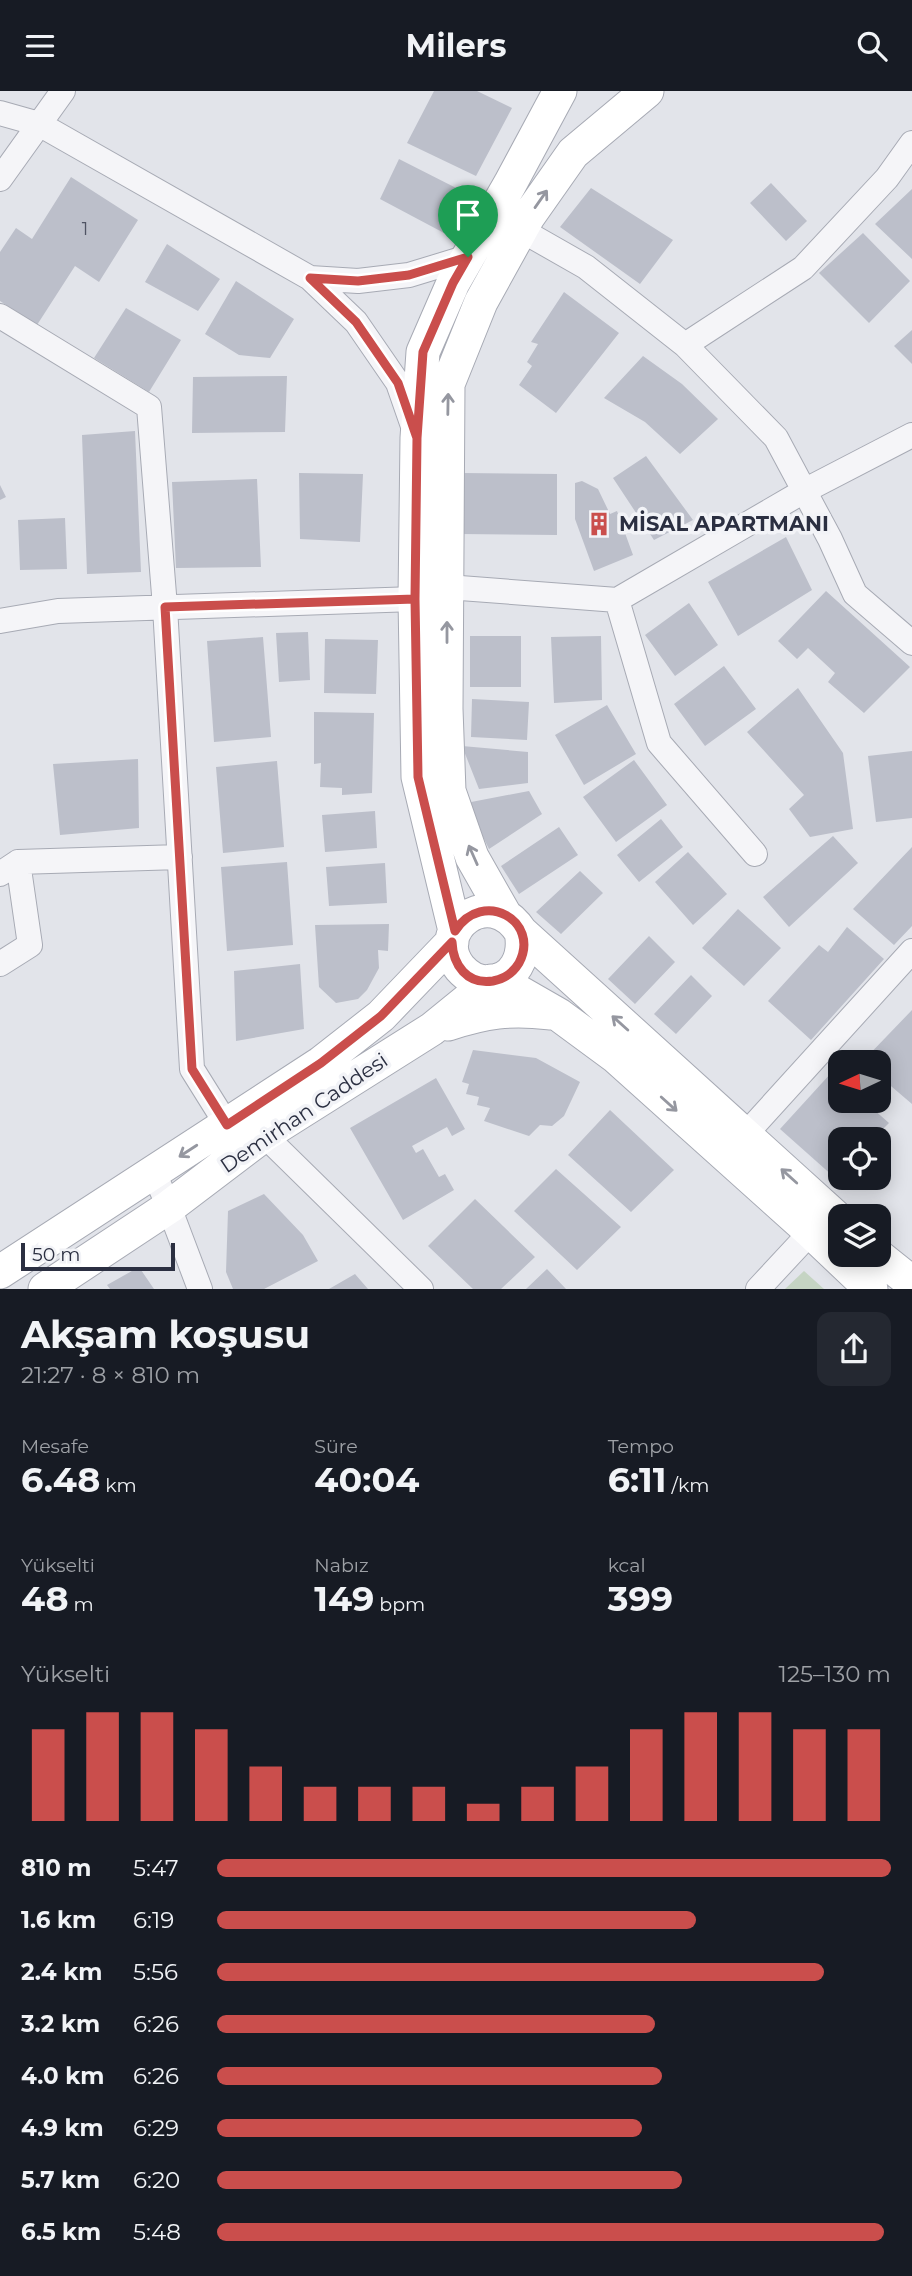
<!DOCTYPE html>
<html lang="tr">
<head>
<meta charset="utf-8">
<style>
  :root { --surface:#171b24; --page:#242831; --text:#f1f3f6; --muted:#9ea1a6; --accent:#ca4e4c }
  body { margin:0; font-family:Montserrat,sans-serif; background:var(--page); color:var(--text); height:100vh; display:flex; flex-direction:column; font-size:26px; white-space:nowrap }
  * { box-sizing:border-box; margin:0 }
  p { font-size:23px; color:var(--muted) }
  .icon { flex:none; width:38px; height:38px; fill:none; stroke:currentColor; stroke-width:2; stroke-linecap:round; stroke-linejoin:round }
  .map { position:relative; height:1198px; overflow:hidden }
  .sheet { display:flex; flex-direction:column; background:var(--surface); flex:1 }
  .sheet>* { flex:none }
  .needle { width:46px; rotate:266deg }
  .tools { position:absolute; left:828px; top:959px; display:grid; gap:14px }
  .tools a { display:grid; place-items:center; width:63px; height:63px; border-radius:14px; background:var(--surface); box-shadow:0 4px 18px #0003; font-size:35px }
  .scale { position:absolute; left:21px; bottom:18px; width:154px; box-sizing:border-box; padding-left:7px; border:4px solid #2b2f41; border-top:0; font-size:19px; line-height:24px; white-space:nowrap; color:#2b2f41; -webkit-text-stroke:5px #f2f3f7; paint-order:stroke }
  .pin { position:absolute; display:grid; place-items:center; width:60px; height:60px; color:#fff; margin:-72px -30px; border-radius:50% 50% 50% 0; rotate:-45deg; box-shadow:0 0 7px #0007 }
  .pin .icon { rotate:45deg }
  .round { display:grid; place-items:center; flex:none; width:74px; height:74px; border-radius:14px; background:var(--page) }
  .head { display:flex; align-items:center; justify-content:space-between; height:119px; padding:0 21px }
  h1 { font-size:38px; font-weight:700; line-height:52px }
  .figures { display:grid; grid-template-columns:repeat(3,1fr); gap:10px; height:119px; padding:7px 21px }
  .figures div { display:grid; align-content:center }
  .figures b { font-size:35px; font-weight:700 }
  .figures small { font-size:19px; font-weight:400 }
  .figures p { font-size:19px }
  .chart { height:196px; padding:14px 21px }
  .chart p { display:flex; justify-content:space-between }
  .chart svg { width:100%; height:126px; margin-top:7px; stroke:var(--accent); stroke-width:6 }
  ul { padding:0 21px; list-style:none; font-size:23px }
  li { display:grid; grid-template-columns:112px 84px 1fr; align-items:center; height:52px }
  li i { height:18px; border-radius:9px; background:var(--accent) }
  header { display:flex; justify-content:space-between; align-items:center; height:91px; padding:0 21px; background:var(--surface); font-size:32px; font-weight:700 }
  .map>svg:first-child { display:block }
</style>
</head>
<body>
<header><svg class="icon" aria-label="menu" viewBox="0 0 24 24"><path d="M4 6h16M4 12h16M4 18h16"/></svg>Milers<svg class="icon" aria-label="search" viewBox="0 0 24 24"><circle cx="10" cy="10" r="6"/><path d="M15 15l6 6"/></svg></header>
<div class="map">
<svg width="912" height="1198" viewBox="0 0 912 1198">
  <rect width="100%" height="100%" fill="#e2e4ea"/>
  <path fill="#c5d4c3" d="M 804,1180 L 824,1198 L 785,1198 Z"/>
  <path fill="#bcbfca" d="M 434,0 L 477,0 L 512,17 L 476,85 L 407,52 Z
    M 399,68 L 466,102 L 444,142 L 380,108 Z
    M 71,86 L 138,129 L 99,191 L 75,175 L 37,234 L 0,210 L 0,161 L 16,137 L 32,148 Z
    M 771,92 L 807,130 L 786,150 L 750,112 Z
    M 591,97 L 673,149 L 640,193 L 560,136 Z
    M 912,98 L 912,168 L 875,133 Z
    M 863,142 L 910,190 L 869,232 L 819,182 Z
    M 167,153 L 220,188 L 198,220 L 145,191 Z
    M 236,190 L 294,228 L 270,267 L 239,264 L 205,243 Z
    M 564,201 L 619,242 L 556,322 L 519,294 L 532,275 L 527,271 L 538,253 L 531,251 Z
    M 126,217 L 181,249 L 149,301 L 94,267 Z
    M 912,239 L 912,273 L 894,255 Z
    M 643,265 L 682,293 L 718,328 L 680,363 L 645,331 L 604,307 Z
    M 287,285 L 285,341 L 192,342 L 193,286 Z
    M 135,340 L 141,481 L 87,483 L 82,344 Z
    M 646,365 L 693,429 L 654,449 L 613,387 Z
    M 299,382 L 363,383 L 360,451 L 300,448 Z
    M 461,382 L 557,383 L 557,444 L 460,443 Z
    M 257,388 L 261,476 L 176,477 L 172,391 Z
    M 582,390 L 598,398 L 610,423 L 617,420 L 633,464 L 594,480 L 575,428 L 575,392 Z
    M 0,394 L 6,406 L 0,409 Z
    M 65,427 L 67,478 L 20,479 L 18,429 Z
    M 786,446 L 812,499 L 738,545 L 708,491 Z
    M 826,500 L 910,576 L 864,622 L 828,591 L 835,582 L 808,557 L 797,568 L 778,550 Z
    M 689,512 L 718,554 L 675,585 L 645,544 Z
    M 308,541 L 310,589 L 279,591 L 276,542 Z
    M 470,545 L 521,545 L 521,596 L 470,596 Z
    M 601,545 L 602,609 L 554,612 L 551,546 Z
    M 263,546 L 271,646 L 214,651 L 207,550 Z
    M 325,548 L 378,549 L 376,603 L 324,602 Z
    M 724,575 L 756,618 L 705,655 L 674,613 Z
    M 798,597 L 843,662 L 853,738 L 810,746 L 789,718 L 804,704 L 747,641 Z
    M 472,608 L 529,611 L 527,649 L 471,646 Z
    M 607,614 L 636,663 L 584,694 L 555,644 Z
    M 314,621 L 374,622 L 372,702 L 342,704 L 342,697 L 320,696 L 321,672 L 314,673 Z
    M 462,655 L 528,661 L 528,692 L 479,698 Z
    M 912,660 L 912,727 L 876,731 L 868,665 Z
    M 138,668 L 139,737 L 60,744 L 53,673 Z
    M 634,669 L 667,714 L 616,751 L 583,706 Z
    M 277,670 L 284,756 L 223,762 L 216,676 Z
    M 529,700 L 542,723 L 489,758 L 466,712 Z
    M 375,720 L 377,757 L 325,761 L 322,724 Z
    M 661,728 L 683,756 L 639,791 L 617,764 Z
    M 559,736 L 578,764 L 519,803 L 501,775 Z
    M 833,745 L 858,772 L 789,836 L 763,806 Z
    M 912,756 L 912,835 L 894,854 L 853,818 Z
    M 688,761 L 727,803 L 693,834 L 655,791 Z
    M 287,771 L 293,854 L 227,860 L 221,776 Z
    M 385,772 L 387,812 L 329,815 L 326,776 Z
    M 580,780 L 603,802 L 561,843 L 536,821 Z
    M 738,818 L 781,857 L 744,895 L 702,857 Z
    M 389,833 L 388,860 L 378,859 L 379,877 L 367,899 L 358,908 L 336,912 L 319,896 L 315,834 Z
    M 847,836 L 884,868 L 811,949 L 768,910 L 819,854 L 828,861 Z
    M 649,845 L 675,871 L 635,913 L 608,888 Z
    M 300,873 L 304,938 L 236,950 L 234,880 Z
    M 691,884 L 712,905 L 676,943 L 654,923 Z
    M 912,919 L 912,1013 L 878,984 L 878,971 L 862,971 Z
    M 473,959 L 536,967 L 580,991 L 564,1025 L 552,1035 L 540,1034 L 529,1045 L 484,1030 L 490,1017 L 477,1014 L 479,1006 L 466,1003 L 469,993 L 462,991 Z
    M 832,981 L 840,988 L 840,1010 L 864,1010 L 889,1032 L 873,1048 L 840,1048 L 840,1079 L 834,1086 L 780,1038 Z
    M 436,987 L 465,1038 L 452,1045 L 447,1036 L 412,1055 L 416,1062 L 423,1058 L 439,1086 L 445,1083 L 454,1099 L 403,1129 L 350,1037 Z
    M 610,1019 L 674,1079 L 631,1121 L 568,1064 Z
    M 556,1078 L 621,1136 L 577,1179 L 514,1120 Z
    M 264,1103 L 303,1144 L 318,1170 L 264,1198 L 233,1198 L 226,1181 L 228,1120 Z
    M 475,1108 L 535,1166 L 501,1198 L 473,1198 L 428,1155 Z
    M 139,1176 L 154,1198 L 110,1198 L 107,1194 Z
    M 547,1178 L 566,1198 L 526,1198 Z
    M 355,1183 L 368,1198 L 329,1198 Z"/>
  <g fill="none" stroke-linecap="round" stroke-linejoin="round">
    <g stroke="#a7aab4" stroke-width="26">
      <path id="street" d="M 0,22 L 39,33 L 310,187 L 356,231 L 398,292 L 414,338
        M 0,88 L 63,0
        M 521,139 L 586,176 L 685,254 L 776,347 L 830,448 L 855,503 L 912,552
        M 310,187 L 358,190 L 409,184 L 468,166
        M 0,225 L 149,316 L 165,516 L 192,978 L 227,1034
        M 685,254 L 803,177 L 887,87 L 912,52
        M 447,496 L 617,509 L 804,400 L 912,344
        M 617,509 L 659,652 L 755,763
        M 0,530 L 58,520 L 415,508
        M 0,783 L 18,771 L 180,766
        M 0,873 L 30,854 L 18,771
        M 264,1044 L 421,1198
        M 744,1045 L 912,860
        M 154,1082 L 169,1116 L 200,1198
        M 758,1198 L 811,1141"/>
    </g>
    <g stroke="#a7aab4" stroke-width="35">
      <path id="secondary" d="M 505,824 L 472,766 L 449,700 L 446,618 L 448,293 L 481,211 L 528,126 L 573,62 L 647,0
        M 455,840 L 418,686 L 415,508 L 417,347 L 423,261 L 453,192 L 510,93 L 560,0
        M 521,841 C 526,865 515,890 488,891 C 477,891 467,885 460,877 C 429,840 489,791 521,841 L 840,1130
        M 498,889 L 559,924 L 616,966 L 811,1141 L 871,1198
        M 448,933 C 485,921 510,917 549,922
        M 877,1164 L 912,1192
        M 0,1181 L 321,972 L 381,925 L 452,851
        M 45,1198 L 169,1116 L 264,1044 L 432,938 L 491,890"/>
    </g>
    <use href="#street" stroke="#f5f5f8" stroke-width="24"/>
    <use href="#secondary" stroke="#fff" stroke-width="33"/>
  </g>
  <defs><path id="oneway-shaft" d="M-6 0H5M1.5-3L5.5 0L1.5 3" fill="none" stroke-width="1.6" stroke-linecap="round" stroke-linejoin="round" transform="scale(1.75)"/></defs>
  <g stroke="#9597a0">
    <use href="#oneway-shaft" transform="translate(541 108) rotate(-55)"/>
    <use href="#oneway-shaft" transform="translate(448 313) rotate(-89)"/>
    <use href="#oneway-shaft" transform="translate(447 541) rotate(-90)"/>
    <use href="#oneway-shaft" transform="translate(473 764) rotate(-114)"/>
    <use href="#oneway-shaft" transform="translate(620 932) rotate(-138)"/>
    <use href="#oneway-shaft" transform="translate(669 1013) rotate(42)"/>
    <use href="#oneway-shaft" transform="translate(188 1060) rotate(147)"/>
    <use href="#oneway-shaft" transform="translate(789 1085) rotate(-138)"/>
  </g>
  <g fill="none" stroke-linecap="round" stroke-linejoin="round">
    <g stroke="#fff" stroke-width="14">
      <path id="route" d="M 468,166 L 453,192 L 423,261 L 417,347 L 415,508 L 165,516 L 192,978 L 227,1034 L 321,972 L 381,925 L 452,851 C 453,874 467,894 493,890 C 504,888 513,882 519,872 C 541,830 483,797 455,840 L 418,686 L 415,508 L 417,347 L 398,292 L 356,231 L 310,187 L 358,190 L 409,184 L 468,166"/>
    </g>
    <use href="#route" stroke="#ca4e4c" stroke-width="9"/>
  </g>
  <defs>
    <g id="building-bare" transform="scale(1.89)"><path d="M-4-6H4V6H1V3H-1V6H-4ZM-2.5-4.3h1.7v1.8h-1.7ZM.8-4.3h1.7v1.8H.8ZM-2.5-1h1.7V.8h-1.7ZM.8-1h1.7V.8H.8Z" fill="#ca4e4c" stroke="#f2f3f7" stroke-width="2.5" paint-order="stroke"/></g>
  </defs>
  <g fill-rule="evenodd">
    <use href="#building-bare" x="599" y="433"/>
  </g>
  <g text-anchor="middle" stroke-width="7" stroke-linejoin="round" paint-order="stroke">
    <g font-size="18" fill="#4f5363">
      <text x="85" y="144">1</text>
    </g>
    <g font-size="21" font-weight="bold" fill="#2b2f41" stroke="#f2f3f7" text-anchor="start">
      <text x="619" y="440">MİSAL APARTMANI</text>
    </g>
    <g font-size="21" fill="#2b2f41" stroke="#f2f3f7">
      <text transform="translate(304 1022) rotate(-34)" y="7">Demirhan Caddesi</text>
    </g>
  </g>
</svg>
<div class="tools">
<a><svg class="needle" viewBox="-14 -14 28 28"><path d="M0-13l5 13h-10z" fill="#e53935"/><path d="M0 13l5-13h-10z" fill="#9ea1a6"/></svg></a>
<a><svg class="icon" aria-label="locate" viewBox="0 0 24 24"><circle cx="12" cy="12" r="6"/><path d="M12 2v4M12 18v4M2 12h4M18 12h4"/></svg></a>
<a><svg class="icon" aria-label="layers" viewBox="0 0 24 24"><path d="M12 4l9 5-9 5-9-5zM3 14l9 5 9-5"/></svg></a>
</div>
<div class="scale">50 m</div>
<div class="pin" style="left:468px;top:166px;background:#1e9e55"><svg class="icon" aria-label="arrive" viewBox="0 0 24 24"><path d="M6 21V4h12l-3 4 3 4H6"/></svg></div>
</div>
<section class="sheet">
<div class="head"><div><h1>Akşam koşusu</h1><p>21:27 · 8 × 810 m</p></div><a class="round"><svg class="icon" aria-label="share" viewBox="0 0 24 24"><path d="M12 15V3M7 8l5-5 5 5M5 13v7h14v-7"/></svg></a></div>
<div class="figures">
<div><p>Mesafe</p><b>6.48<small> km</small></b></div>
<div><p>Süre</p><b>40:04</b></div>
<div><p>Tempo</p><b>6:11<small> /km</small></b></div>
</div>
<div class="figures">
<div><p>Yükselti</p><b>48<small> m</small></b></div>
<div><p>Nabız</p><b>149<small> bpm</small></b></div>
<div><p>kcal</p><b>399</b></div>
</div>
<div class="chart"><p><span>Yükselti</span>125–130 m</p>
<svg viewBox="0 0 160 44" preserveAspectRatio="none"><path d="M5 44V12M15 44V6M25 44V6M35 44V12M45 44V25M55 44V32M65 44V32M75 44V32M85 44V38M95 44V32M105 44V25M115 44V12M125 44V6M135 44V6M145 44V12M155 44V12"/></svg>
</div>
<ul>
<li><b>810 m</b>5:47<i style="width:100%"></i></li>
<li><b>1.6 km</b>6:19<i style="width:71%"></i></li>
<li><b>2.4 km</b>5:56<i style="width:90%"></i></li>
<li><b>3.2 km</b>6:26<i style="width:65%"></i></li>
<li><b>4.0 km</b>6:26<i style="width:66%"></i></li>
<li><b>4.9 km</b>6:29<i style="width:63%"></i></li>
<li><b>5.7 km</b>6:20<i style="width:69%"></i></li>
<li><b>6.5 km</b>5:48<i style="width:99%"></i></li>
</ul>
</section>
</body>
</html>
